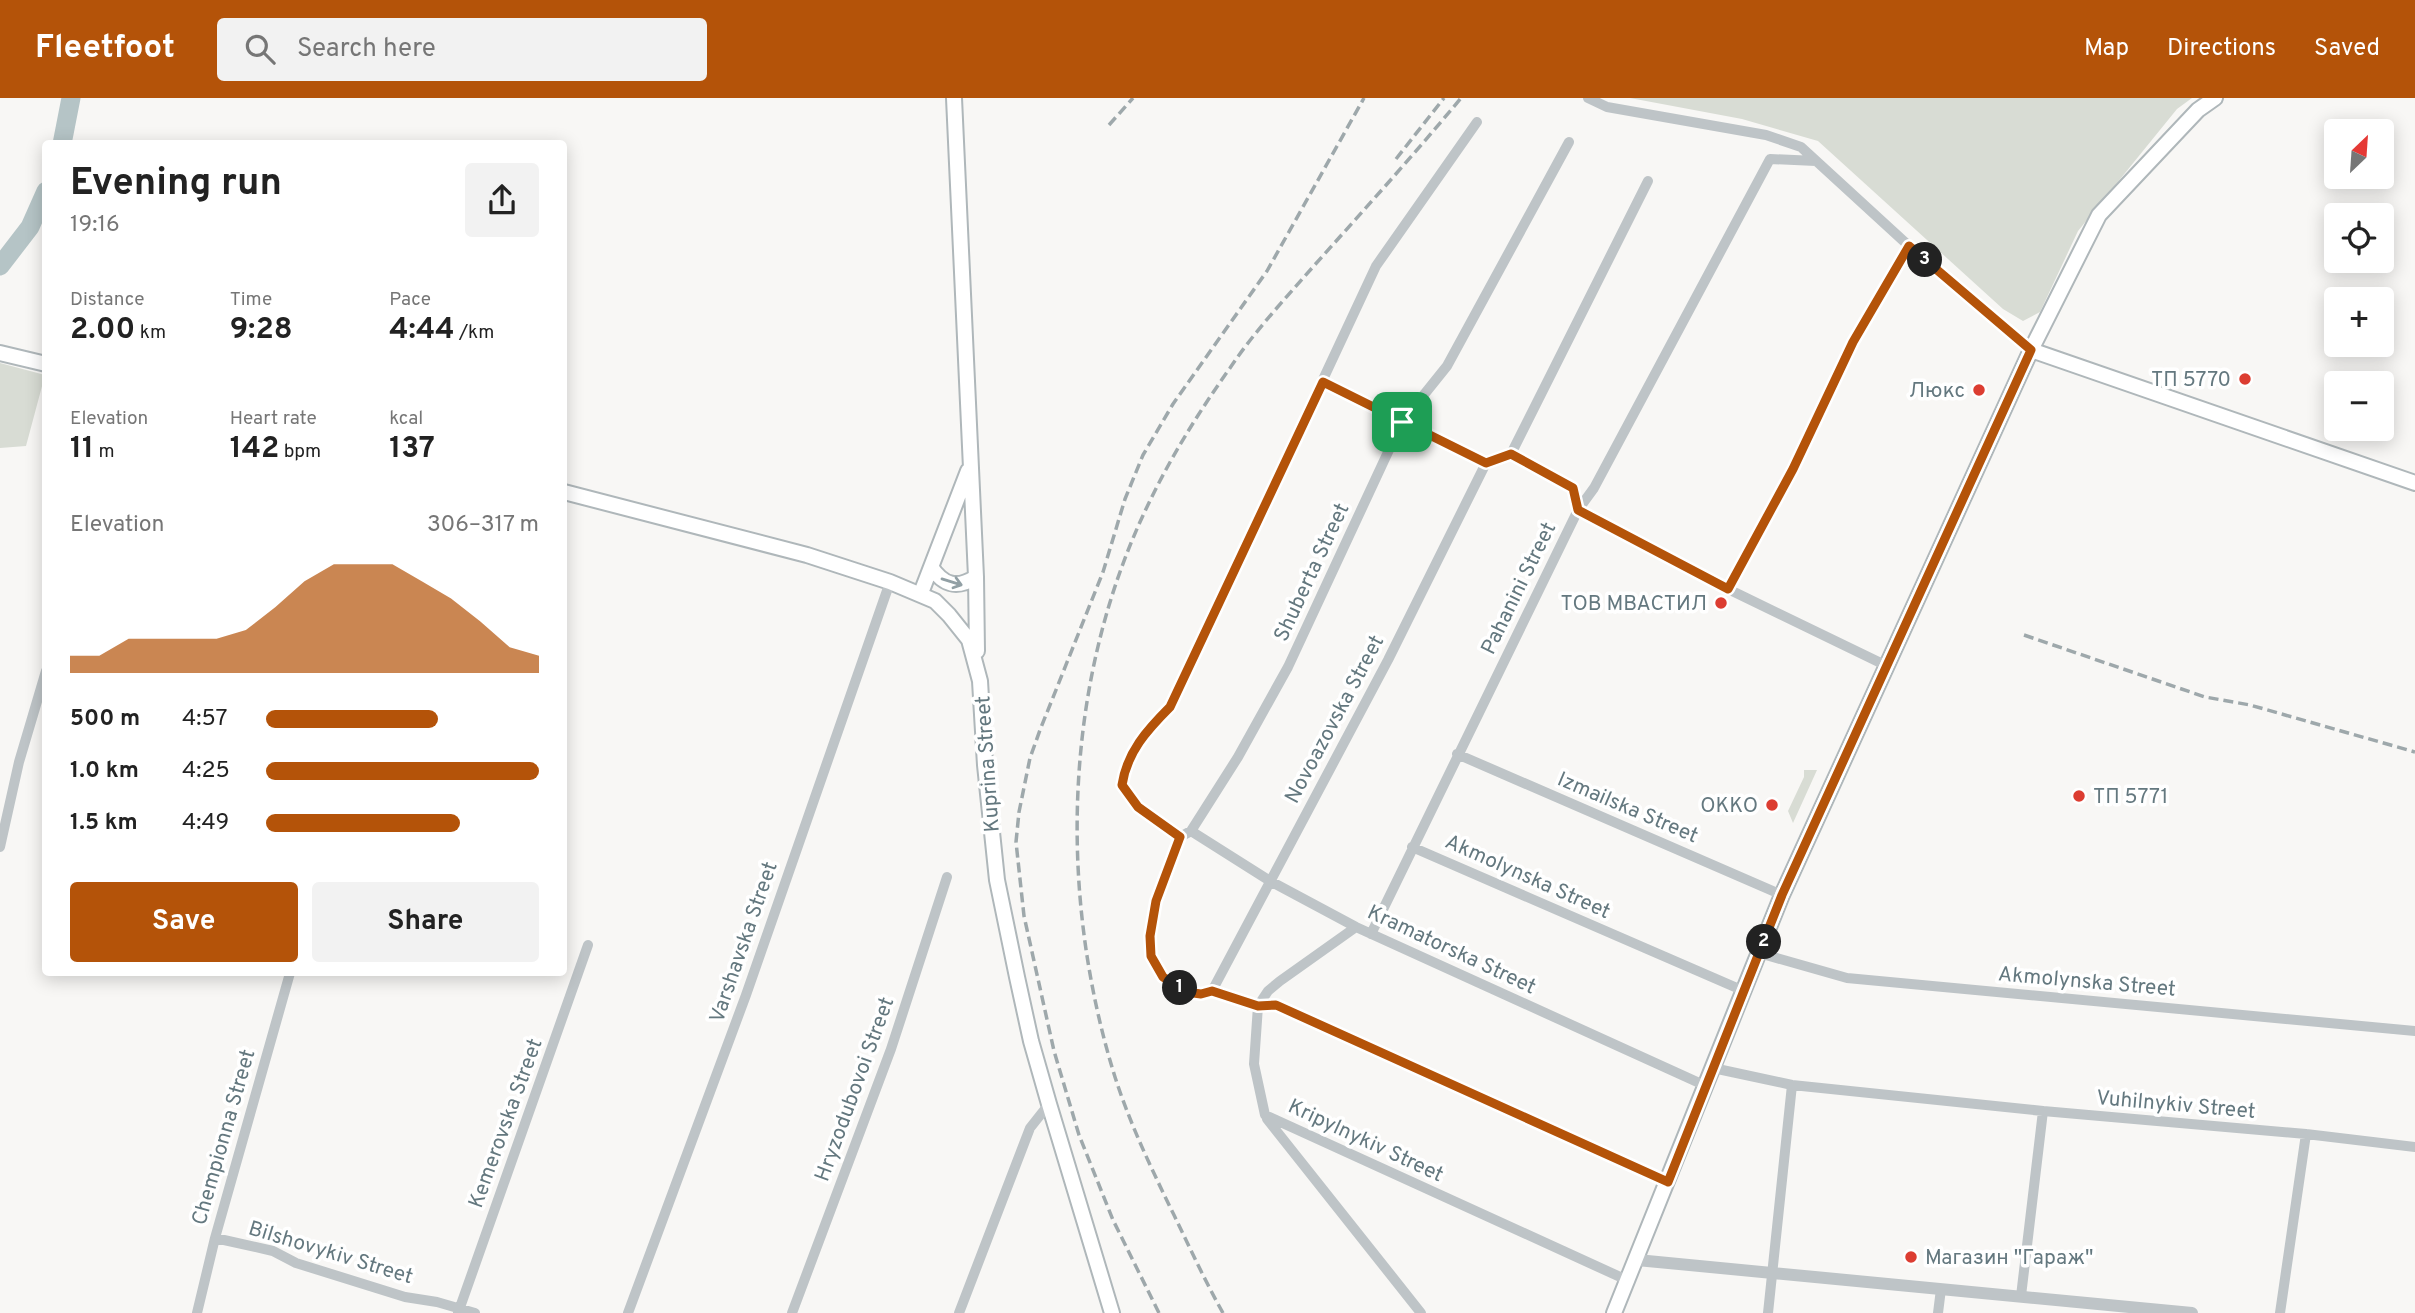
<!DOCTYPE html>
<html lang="en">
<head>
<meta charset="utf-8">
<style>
  :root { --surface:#fff; --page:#f2f2f2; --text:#222; --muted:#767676; --accent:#b45309 }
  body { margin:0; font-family:Overpass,sans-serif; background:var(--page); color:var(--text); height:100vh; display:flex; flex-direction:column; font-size:26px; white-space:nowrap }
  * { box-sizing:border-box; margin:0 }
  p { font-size:23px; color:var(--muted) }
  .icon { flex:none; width:38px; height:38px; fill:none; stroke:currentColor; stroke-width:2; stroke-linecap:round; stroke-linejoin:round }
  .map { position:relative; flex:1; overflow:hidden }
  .drawer { position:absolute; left:42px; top:42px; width:525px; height:836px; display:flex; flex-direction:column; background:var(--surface); border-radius:7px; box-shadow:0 4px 18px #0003 }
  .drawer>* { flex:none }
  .needle { width:46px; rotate:25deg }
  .buttons { position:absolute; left:2324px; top:21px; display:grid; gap:14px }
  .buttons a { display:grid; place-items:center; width:70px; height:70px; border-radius:7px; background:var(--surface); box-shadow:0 4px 18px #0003; font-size:35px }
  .pin { position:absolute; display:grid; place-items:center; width:60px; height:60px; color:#fff; margin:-30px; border-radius:14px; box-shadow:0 4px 10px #0006 }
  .km { position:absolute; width:35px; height:35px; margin:-18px; border-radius:50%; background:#222; color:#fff; font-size:19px; line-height:35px; text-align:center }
  .round { display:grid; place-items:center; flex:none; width:74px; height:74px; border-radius:7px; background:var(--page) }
  .summary { display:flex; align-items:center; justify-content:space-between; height:119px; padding:0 28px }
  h1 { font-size:38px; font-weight:700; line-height:52px }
  .stats { display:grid; grid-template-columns:repeat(3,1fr); gap:10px; height:119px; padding:7px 28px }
  .stats div { display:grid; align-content:center }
  .stats b { font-size:30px; font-weight:700 }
  .stats small { font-size:19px; font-weight:400 }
  .stats p { font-size:19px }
  .chart { height:196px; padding:14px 28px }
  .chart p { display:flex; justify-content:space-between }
  .chart svg { width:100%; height:126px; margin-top:7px; fill:var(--accent); opacity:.7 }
  .cta { display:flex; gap:14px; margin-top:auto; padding:14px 28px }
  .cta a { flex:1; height:80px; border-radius:7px; background:var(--accent); color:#fff; font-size:28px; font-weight:700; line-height:80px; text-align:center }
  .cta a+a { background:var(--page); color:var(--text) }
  ul { padding:0 28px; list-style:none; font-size:23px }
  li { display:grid; grid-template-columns:112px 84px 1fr; align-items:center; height:52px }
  li i { height:18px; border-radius:9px; background:var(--accent) }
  header { display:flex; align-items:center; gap:42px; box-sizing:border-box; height:98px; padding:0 35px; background:var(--accent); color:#fff }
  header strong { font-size:33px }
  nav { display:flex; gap:38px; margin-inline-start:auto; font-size:24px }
  .search { width:490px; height:63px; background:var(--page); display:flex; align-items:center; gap:18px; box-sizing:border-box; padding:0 24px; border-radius:7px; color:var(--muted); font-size:26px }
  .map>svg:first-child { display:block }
</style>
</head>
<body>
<header>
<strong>Fleetfoot</strong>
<div class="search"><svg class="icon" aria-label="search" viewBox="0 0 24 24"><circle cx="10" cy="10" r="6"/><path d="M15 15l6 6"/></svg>Search here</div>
<nav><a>Map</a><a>Directions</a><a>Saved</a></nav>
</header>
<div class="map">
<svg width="2415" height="1215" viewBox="0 0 2415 1215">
  <rect width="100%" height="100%" fill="#f8f7f5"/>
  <path fill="#d8dcd4" d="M 1630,0 L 2192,0 L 2177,11 L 2078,133 L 2040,214 L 2023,223 L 2003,211 L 1818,43 L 1742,21 Z
    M 0,265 L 45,277 L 26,348 L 0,350 Z
    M 1804,672 L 1817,672 L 1793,725 L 1788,713 L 1804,679 Z"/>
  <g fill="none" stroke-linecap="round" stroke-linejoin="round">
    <path stroke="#b5c4c6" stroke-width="19" d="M 62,46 L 71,0
      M 0,168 L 30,129 L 46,93"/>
    <g stroke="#afb7ba" stroke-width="18">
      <path id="secondary" d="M 954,0 L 976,479 L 977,553
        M 2031,252 L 2415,385
        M 0,255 L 46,266
        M 564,394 L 807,457 L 890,484 L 935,503 L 949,517 L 969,542 L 980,583 L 985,667 L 997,782 L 1017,879 L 1031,943 L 1049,1006 L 1112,1215
        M 931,469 C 944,488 957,491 976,479
        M 921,495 L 968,373
        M 1614,1215 L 1782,797 L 2031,252 L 2099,117 L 2198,12 L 2215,0"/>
    </g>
    <path stroke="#bec4c7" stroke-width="10" d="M 1588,0 L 1607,9 L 1766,37 L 1801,49 L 1909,148 L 2031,252
      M 1569,44 L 1447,268 L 1402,324 L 1288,569 L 1238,659 L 1191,733 L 1180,739 L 1156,803 L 1150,838 L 1151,858 L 1163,879 L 1186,894 L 1201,896 L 1212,893 L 1258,908 L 1276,907 L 1668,1084
      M 1323,284 L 1486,365 L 1511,356 L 1573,390 L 1578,412 L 1728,491 L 1887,568
      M 1511,356 L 1648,83
      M 1728,491 L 1793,371 L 1853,244 L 1909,148
      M 1457,656 L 1782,797
      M 1191,733 L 1270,783 L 1356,829 L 1706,988
      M 1180,739 L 1137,709 L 1122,687 C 1127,654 1147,632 1170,609 L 1376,168 L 1477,24
      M 0,749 L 19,664 L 46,573
      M 1412,749 L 1744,893
      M 1356,829 L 1280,883 L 1268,893 L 1258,908 L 1254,966 L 1265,1017 L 1629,1183
      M 1371,836 L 1578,412 L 1594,390 L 1770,61 L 1816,63
      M 1759,855 L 1847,880 L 2415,933
      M 1212,893 L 1388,562 L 1486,365
      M 1713,970 L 1792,987 L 2043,1013 L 2306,1036 L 2415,1049
      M 1267,1021 L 1421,1215
      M 215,1140 L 273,1153 L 296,1165 L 405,1199 L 437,1204 L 475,1215
      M 2021,1198 L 2043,1013
      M 197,1215 L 215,1140 L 290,875
      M 458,1215 L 588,847
      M 628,1215 L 746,897 L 890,484
      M 792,1215 L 891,951 L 947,779
      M 959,1215 L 1030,1030 L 1049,1006
      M 1768,1215 L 1792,987
      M 1938,1215 L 1941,1191
      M 2280,1215 L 2306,1036"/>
    <path stroke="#bec4c7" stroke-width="12" d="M 1637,1162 L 2192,1215"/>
    <use href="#secondary" stroke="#fff" stroke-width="14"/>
    <path stroke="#9ea8ab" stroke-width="3.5" stroke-dasharray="10 5" stroke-linecap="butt" d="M 1109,27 L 1133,0
      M 1396,61 L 1444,0
      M 2024,537 L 2205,599 L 2250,607 L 2415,654
      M 1159,1215 L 1113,1122 L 1079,1037 L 1054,953 L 1024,818 L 1016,744 L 1019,714 L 1030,660 L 1040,632 L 1103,474 L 1125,401 L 1143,357 L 1173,306 L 1267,173 L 1364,0
      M 1223,1215 C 1205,1183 1190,1150 1174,1117 C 1152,1072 1130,1026 1115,979 C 1058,796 1063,586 1146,411 C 1169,362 1198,315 1230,270 C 1254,234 1284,202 1312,170 C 1362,114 1413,58 1461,0"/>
  </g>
  <defs><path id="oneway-shaft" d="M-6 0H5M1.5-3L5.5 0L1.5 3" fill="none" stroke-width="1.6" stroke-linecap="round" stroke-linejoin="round" transform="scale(1.75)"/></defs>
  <use stroke="#92a0a5" href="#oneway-shaft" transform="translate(952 484) rotate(17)"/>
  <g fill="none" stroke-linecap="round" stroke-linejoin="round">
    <g stroke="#fff" stroke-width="14">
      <path id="route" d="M 1909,148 L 2031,252 L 1782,797 L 1668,1084 L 1276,907 L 1258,908 L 1212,893 L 1201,896 L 1186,894 L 1163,879 L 1151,858 L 1150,838 L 1156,803 L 1180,739 L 1138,709 L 1122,687 C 1127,654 1147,632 1170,609 L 1323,284 L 1486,365 L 1511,356 L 1573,390 L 1578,412 L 1728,491 L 1793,371 L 1853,244 Z"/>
    </g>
    <use href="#route" stroke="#b45309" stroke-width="9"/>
  </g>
  <g fill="#dc3d31" stroke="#fff" stroke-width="2.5">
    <circle cx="2245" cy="281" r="7"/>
    <circle cx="1979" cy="292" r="7"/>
    <circle cx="1721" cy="505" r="7"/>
    <circle cx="2079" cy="698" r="7"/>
    <circle cx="1772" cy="707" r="7"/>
    <circle cx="1911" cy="1159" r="7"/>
  </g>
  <g text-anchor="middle" stroke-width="7" stroke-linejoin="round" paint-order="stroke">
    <g font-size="21" fill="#64787f" stroke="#fff" text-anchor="end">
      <text x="2231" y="288">ТП 5770</text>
      <text x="1965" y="299">Люкс</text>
      <text x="1707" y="512">ТОВ МВАСТИЛ</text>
      <text x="2093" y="705" text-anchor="start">ТП 5771</text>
      <text x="1758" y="714">ОККО</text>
      <text x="1925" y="1166" text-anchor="start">Магазин "Гараж"</text>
    </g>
    <g font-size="21" fill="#64787f" stroke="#fff">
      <text transform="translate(1311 474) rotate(-65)" y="7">Shuberta Street</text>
      <text transform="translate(1518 490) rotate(-64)" y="7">Pahanini Street</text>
      <text transform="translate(1334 621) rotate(-62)" y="7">Novoazovska Street</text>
      <text transform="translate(987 666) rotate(-94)" y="7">Kuprina Street</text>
      <text transform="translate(1628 709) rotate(23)" y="7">Izmailska Street</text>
      <text transform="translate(1528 778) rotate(24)" y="7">Akmolynska Street</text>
      <text transform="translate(743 844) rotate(-71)" y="7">Varshavska Street</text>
      <text transform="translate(1452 851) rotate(25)" y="7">Kramatorska Street</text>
      <text transform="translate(2087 883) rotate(5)" y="7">Akmolynska Street</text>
      <text transform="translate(854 991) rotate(-70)" y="7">Hryzodubovoi Street</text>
      <text transform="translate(2176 1006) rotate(5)" y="7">Vuhilnykiv Street</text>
      <text transform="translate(505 1025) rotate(-70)" y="7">Kemerovska Street</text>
      <text transform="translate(223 1039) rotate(-74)" y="7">Chempionna Street</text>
      <text transform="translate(1366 1042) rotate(25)" y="7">Kripylnykiv Street</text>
      <text transform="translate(331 1154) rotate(17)" y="7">Bilshovykiv Street</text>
    </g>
  </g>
</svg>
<div class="buttons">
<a><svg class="needle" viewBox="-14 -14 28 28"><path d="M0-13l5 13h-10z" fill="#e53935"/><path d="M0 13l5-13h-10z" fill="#767676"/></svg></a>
<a><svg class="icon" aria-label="locate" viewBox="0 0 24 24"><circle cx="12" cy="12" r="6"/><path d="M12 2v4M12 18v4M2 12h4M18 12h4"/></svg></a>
<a>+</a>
<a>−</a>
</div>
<div class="pin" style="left:1402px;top:324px;background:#1e9e55"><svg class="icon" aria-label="arrive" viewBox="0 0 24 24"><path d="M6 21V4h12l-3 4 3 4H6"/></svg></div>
<b class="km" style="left:1180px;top:890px">1</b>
<b class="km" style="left:1764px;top:844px">2</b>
<b class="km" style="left:1925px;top:162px">3</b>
<section class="drawer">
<div class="summary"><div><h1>Evening run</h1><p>19:16</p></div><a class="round"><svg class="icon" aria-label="share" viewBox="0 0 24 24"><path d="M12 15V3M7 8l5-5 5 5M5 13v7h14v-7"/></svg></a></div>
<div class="stats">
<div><p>Distance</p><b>2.00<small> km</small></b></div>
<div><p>Time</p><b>9:28</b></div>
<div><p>Pace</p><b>4:44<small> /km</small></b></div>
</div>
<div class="stats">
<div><p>Elevation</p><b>11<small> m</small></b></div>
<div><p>Heart rate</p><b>142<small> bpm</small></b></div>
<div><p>kcal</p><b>137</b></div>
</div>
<div class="chart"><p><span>Elevation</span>306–317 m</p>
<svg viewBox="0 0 160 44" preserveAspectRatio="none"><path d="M0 44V38L10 38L20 32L30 32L40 32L50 32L60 29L70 21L80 12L90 6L100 6L110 6L120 12L130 18L140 26L150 35L160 38V44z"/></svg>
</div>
<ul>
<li><b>500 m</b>4:57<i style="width:63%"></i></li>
<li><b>1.0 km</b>4:25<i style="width:100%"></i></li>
<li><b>1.5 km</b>4:49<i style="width:71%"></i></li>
</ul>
<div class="cta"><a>Save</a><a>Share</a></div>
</section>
</div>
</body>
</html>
